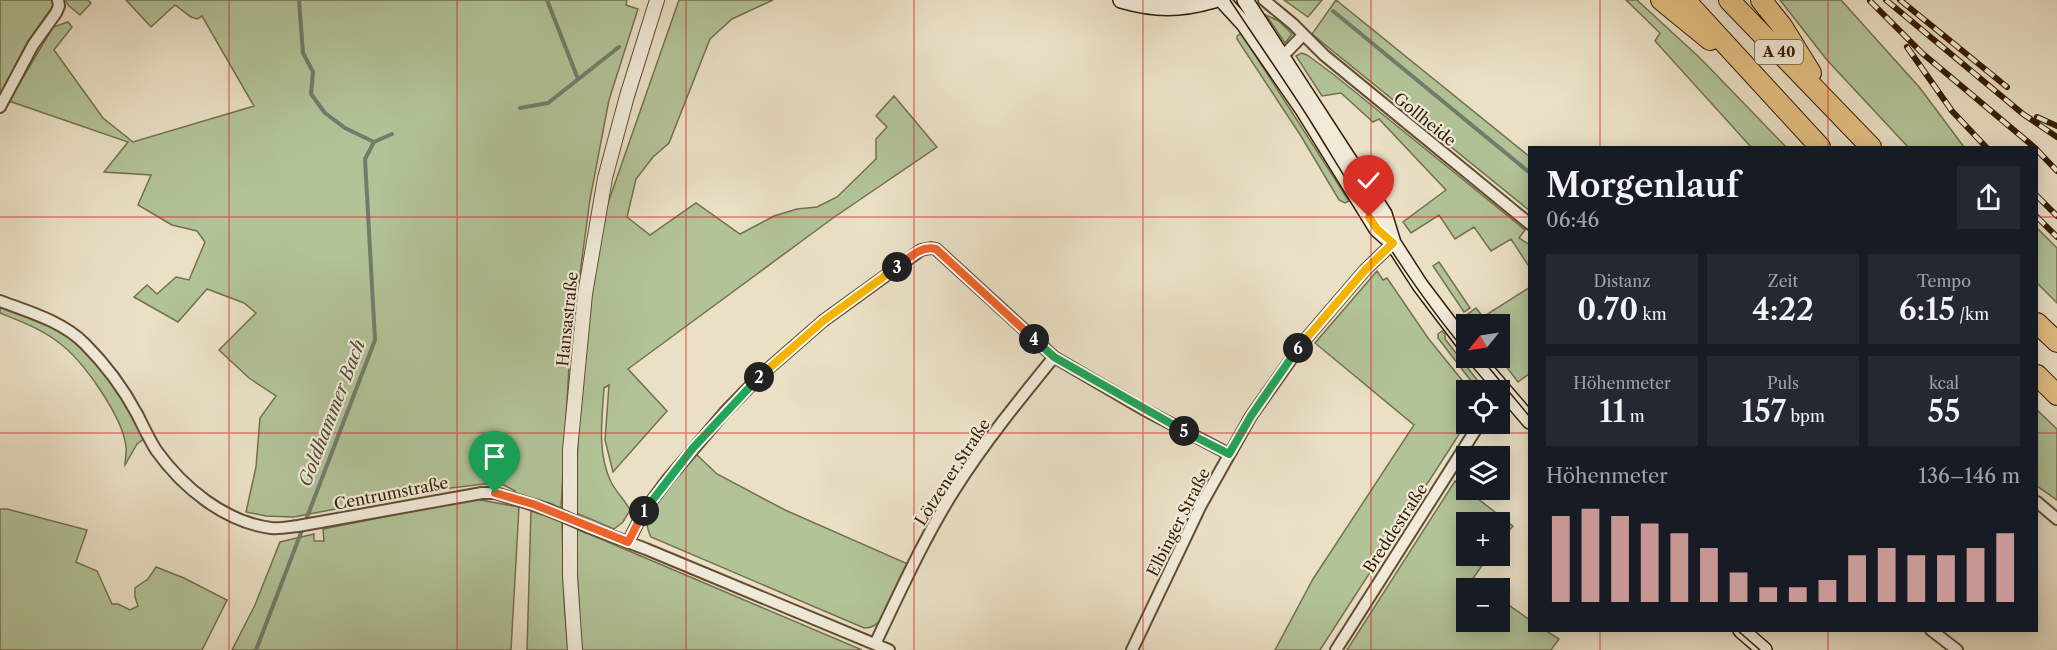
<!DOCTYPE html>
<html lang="de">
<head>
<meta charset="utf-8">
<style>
  :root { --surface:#171b24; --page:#242831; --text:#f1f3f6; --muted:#9ea1a6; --accent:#c59692 }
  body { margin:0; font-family:"Libre Caslon Text",serif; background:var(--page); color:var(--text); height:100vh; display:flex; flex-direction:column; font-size:22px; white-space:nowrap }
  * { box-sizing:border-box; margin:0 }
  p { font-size:20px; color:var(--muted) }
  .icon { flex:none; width:33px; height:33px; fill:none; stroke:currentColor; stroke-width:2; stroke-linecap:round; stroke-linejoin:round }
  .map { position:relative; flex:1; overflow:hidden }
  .details { position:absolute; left:1528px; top:146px; width:510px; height:486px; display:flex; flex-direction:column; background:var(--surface); border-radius:0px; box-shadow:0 3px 15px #0003 }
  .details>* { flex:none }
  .needle { width:39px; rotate:240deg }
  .tools { position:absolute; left:1456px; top:314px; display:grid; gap:12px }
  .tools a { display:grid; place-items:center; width:54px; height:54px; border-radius:0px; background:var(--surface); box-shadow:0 3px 15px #0003; font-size:30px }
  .pin { position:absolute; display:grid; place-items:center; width:51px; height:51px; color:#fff; margin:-62px -26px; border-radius:50% 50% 50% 0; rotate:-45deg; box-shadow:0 0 6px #0007 }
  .pin .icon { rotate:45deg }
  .km { position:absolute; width:30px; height:30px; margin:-15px; border-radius:50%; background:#222; color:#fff; font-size:16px; line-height:30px; text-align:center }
  .round { display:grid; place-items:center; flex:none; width:63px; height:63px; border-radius:0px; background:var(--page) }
  .head { display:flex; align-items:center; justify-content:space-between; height:102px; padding:0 18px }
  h1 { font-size:33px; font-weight:600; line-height:45px }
  .figures { display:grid; grid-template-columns:repeat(3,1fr); gap:9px; height:102px; padding:6px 18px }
  .figures div { display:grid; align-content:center; border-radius:0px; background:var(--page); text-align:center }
  .figures b { font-size:30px; font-weight:600 }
  .figures small { font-size:16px; font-weight:400 }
  .figures p { font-size:16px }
  .chart { height:168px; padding:12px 18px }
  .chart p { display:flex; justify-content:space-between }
  .chart svg { width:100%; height:108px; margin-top:6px; stroke:var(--accent); stroke-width:6 }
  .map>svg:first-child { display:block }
</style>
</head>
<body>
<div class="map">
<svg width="2057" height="650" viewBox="0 0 2057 650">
  <rect width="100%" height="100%" fill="#eae0c6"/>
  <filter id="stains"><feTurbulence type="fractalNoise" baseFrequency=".00333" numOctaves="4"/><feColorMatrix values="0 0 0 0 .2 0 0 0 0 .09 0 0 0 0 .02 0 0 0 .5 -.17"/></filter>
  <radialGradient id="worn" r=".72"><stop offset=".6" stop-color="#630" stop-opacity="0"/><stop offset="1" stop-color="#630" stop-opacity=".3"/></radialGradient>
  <path fill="#b2c398" stroke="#74704e" stroke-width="1.5" d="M 0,0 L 52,0 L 53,6 L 28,41 L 0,97 Z
    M 65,0 L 88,0 L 91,3 L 80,15 L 68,5 Z
    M 126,0 L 627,0 L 626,5 L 638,9 L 609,100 L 590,199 L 570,348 L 561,508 L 515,493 L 515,491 L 504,485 L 484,484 L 434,490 L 294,517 L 266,516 L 246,512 L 256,467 L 260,418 L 276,396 L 249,378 L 219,350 L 256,313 L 244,303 L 207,289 L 178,322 L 134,297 L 147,285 L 157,294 L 176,277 L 189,280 L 205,242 L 197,231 L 172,225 L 138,205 L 151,175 L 104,172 L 128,142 L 9,101 L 53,27 L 68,22 L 72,27 L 54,50 L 103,118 L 133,142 L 254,106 L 202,16 L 197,19 L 191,17 L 175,5 L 151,27 Z
    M 679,0 L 773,0 L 732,19 L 710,39 L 669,143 L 653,157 L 636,179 L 627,217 L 650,235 L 696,203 L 740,234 L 774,216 L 797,209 L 817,207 L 837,197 L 876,159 L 876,139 L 887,127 L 876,116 L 894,96 L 937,147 L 833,218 L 628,369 L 667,411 L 613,472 L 605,440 L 609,385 L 604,388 C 602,419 597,453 611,482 C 616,492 625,500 630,510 L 623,522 L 614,529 L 576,513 L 578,434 L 585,356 L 593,281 L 607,206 Z
    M 1284,0 L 1322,0 L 1308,17 Z
    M 1336,0 L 1530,157 L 1530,211 L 1312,34 Z
    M 1626,0 L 1637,0 L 1701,59 L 1786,147 L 1751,147 L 1655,41 L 1660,33 Z
    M 1780,0 L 1841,0 L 1920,88 L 1964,147 L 1908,147 L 1827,60 Z
    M 1266,15 L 1279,21 L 1292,34 L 1285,43 Z
    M 1241,33 L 1349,201 L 1345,203 L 1339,200 L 1301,136 L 1237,39 L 1237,36 Z
    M 1301,53 L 1307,55 L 1333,74 L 1525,230 L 1519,238 L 1530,245 L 1530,268 L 1511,239 L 1491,251 L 1474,227 L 1455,239 L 1439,215 L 1411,233 L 1403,222 L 1446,190 L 1379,119 L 1373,122 L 1341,93 L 1322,96 L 1296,56 Z
    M 2037,228 L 2057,248 L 2057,303 L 2037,283 Z
    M 1439,262 L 1470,308 L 1464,312 L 1433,266 Z
    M 1377,271 L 1383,280 L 1387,278 L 1428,338 L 1470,390 L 1467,390 L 1467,422 L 1320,650 L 1275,650 L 1313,579 L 1414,425 L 1315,343 Z
    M 1530,287 L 1530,373 L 1518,382 L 1499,357 L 1500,324 L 1474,324 L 1468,314 L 1476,308 L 1483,317 Z
    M 0,305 C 21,314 45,321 64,333 C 101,359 126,400 144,439 L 137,444 L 125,465 C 125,459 127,452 126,447 C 123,417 83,360 58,342 C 41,329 20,321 0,313 Z
    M 1442,331 L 1445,334 L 1445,339 L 1485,390 L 1478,390 L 1438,338 L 1438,334 Z
    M 2037,410 L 2057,429 L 2057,500 L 2037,486 Z
    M 696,454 L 717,474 L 785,510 L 908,564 L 881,619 C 876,625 873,628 864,628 L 651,537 C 648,531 646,525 648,519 C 655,499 682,471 696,454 Z
    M 1455,481 L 1513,526 L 1500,540 L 1500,522 L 1467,522 L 1467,555 L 1489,555 L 1472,580 L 1483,588 L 1467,588 L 1467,621 L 1500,621 L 1500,599 L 1530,620 L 1530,630 L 1545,630 L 1559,639 L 1551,650 L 1347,650 Z
    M 475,499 L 519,507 L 511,650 L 232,650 L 255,605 L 280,542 L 314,534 L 314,541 L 324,541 L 323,529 Z
    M 0,509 L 7,509 L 87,530 L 76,562 L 97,571 L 112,604 L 118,604 L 130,610 L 138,606 L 135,597 L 135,588 L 148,579 L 156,567 L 184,578 L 227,600 L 202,650 L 0,650 Z
    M 531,511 L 562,522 L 564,601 L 568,650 L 527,650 Z
    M 575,528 L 862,650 L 581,650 Z"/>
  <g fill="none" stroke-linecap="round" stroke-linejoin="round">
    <path stroke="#717d6c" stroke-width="4" d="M 299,0 L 303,53 L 313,72 L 311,94 L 325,113 L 345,128 L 374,142
      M 547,0 L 578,79
      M 1333,11 L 1530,173
      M 520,108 L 548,103 L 619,47
      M 256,650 L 375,340 L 365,159 L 374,142 L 392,134"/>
    <g stroke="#634d34" stroke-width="14">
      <path id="minor" d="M 1264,0 L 1293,24 L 1324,55 L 1530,224
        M 1282,57 L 1303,35
        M 0,107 L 33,45 L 56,13 L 59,6 L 58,0
        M 0,301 C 29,312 62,321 85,344 C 106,365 123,388 137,414 C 143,426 149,439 156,450 C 183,488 225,522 271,528 C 280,529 289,527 298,526 L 482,493 L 495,493 L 547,509
        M 2037,502 L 2057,519
        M 588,527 L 646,549 L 889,650
        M 628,542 L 644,511 L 668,479 L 725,412 L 760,376 L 823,321 L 921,250 L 931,248 L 936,249 L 1054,357 L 1143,409 L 1229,454
        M 1931,630 L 1957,650
        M 875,644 C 900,592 924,538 955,489 C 984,443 1019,400 1054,357
        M 1132,650 L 1201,505 L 1251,416 L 1304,341 L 1365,270 L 1393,243
        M 1336,650 L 1480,423"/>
    </g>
    <g stroke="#634d34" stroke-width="16">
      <path id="tertiary" d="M 575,650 L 570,576 L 570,450 L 585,294 L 605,178 L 627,96 L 657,0"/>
    </g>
    <g stroke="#361c04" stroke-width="18">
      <path id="secondary" d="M 1121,0 C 1156,10 1179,10 1214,0
        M 1222,0 L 1244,24 L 1304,111 L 1377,229 L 1393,243 L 1420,285 L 1467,347
        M 1245,0 L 1384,214 L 1393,243
        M 1475,357 L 1530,421
        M 1741,630 L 1764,650"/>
    </g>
    <g stroke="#361c04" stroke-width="22">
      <path id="motorway" d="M 1661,0 L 1710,40
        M 1685,0 L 1820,147
        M 1729,0 L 1871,147
        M 1761,0 L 1782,26 L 1811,73
        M 2037,323 L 2057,342
        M 2037,375 L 2057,395"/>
    </g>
    <use href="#minor" stroke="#f1ebda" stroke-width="10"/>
    <use href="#tertiary" stroke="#f1ebda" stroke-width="14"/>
    <use href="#secondary" stroke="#f1ebda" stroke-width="15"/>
    <use href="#motorway" stroke="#e5c083" stroke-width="20"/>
    <path stroke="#361c04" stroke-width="1.5" d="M 1230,0 C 1257,41 1285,81 1311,122 C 1360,201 1407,282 1467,353
      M 1480,357 L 1530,417
      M 1737,630 L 1760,650"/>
    <g stroke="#361c04" stroke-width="6">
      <path id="rail" d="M 1886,0 L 2023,114 L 2057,137
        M 1900,0 L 2007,87
        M 1870,1 L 1922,53 L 2034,147
        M 1907,47 L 1952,111 L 1986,147
        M 2037,117 L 2057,126
        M 2037,150 L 2057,171
        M 2037,196 L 2057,216
        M 2037,217 L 2057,237"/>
    </g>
    <use href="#rail" stroke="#f1ebda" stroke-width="4" stroke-dasharray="11" stroke-linecap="butt"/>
    <g stroke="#634d34" stroke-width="14" stroke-linecap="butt">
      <path id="minor-bridge" d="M 547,509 L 588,527"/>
    </g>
    <use href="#minor-bridge" stroke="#f1ebda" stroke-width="10"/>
  </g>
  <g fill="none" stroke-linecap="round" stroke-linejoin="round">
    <g stroke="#fff" stroke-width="12">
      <path id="split-1" d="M 495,493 L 533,504 L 628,542 L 644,511"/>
    </g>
    <g stroke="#fff" stroke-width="12">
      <path id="split-2" d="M 644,511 L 693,448 L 759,377"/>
    </g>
    <g stroke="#fff" stroke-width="12">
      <path id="split-3" d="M 759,377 L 823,321 L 897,267"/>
    </g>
    <g stroke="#fff" stroke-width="12">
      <path id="split-4" d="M 897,267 C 909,258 921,245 936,249 L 1034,339"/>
    </g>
    <g stroke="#fff" stroke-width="12">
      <path id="split-5" d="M 1034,339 L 1054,357 L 1184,431"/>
    </g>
    <g stroke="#fff" stroke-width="12">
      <path id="split-6" d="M 1184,431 L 1229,454 L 1251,416 L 1298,348"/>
    </g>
    <g stroke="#fff" stroke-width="12">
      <path id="split-7" d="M 1298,348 L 1365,270 L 1393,243 L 1377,229 L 1369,217"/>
    </g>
    <use href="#split-1" stroke="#f0652b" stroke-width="8"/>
    <use href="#split-2" stroke="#22a559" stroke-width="8"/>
    <use href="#split-3" stroke="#f5b400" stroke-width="8"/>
    <use href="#split-4" stroke="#f0652b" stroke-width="8"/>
    <use href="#split-5" stroke="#22a559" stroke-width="8"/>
    <use href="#split-6" stroke="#22a559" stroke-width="8"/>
    <use href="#split-7" stroke="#f5b400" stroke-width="8"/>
  </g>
  <path fill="none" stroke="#d62828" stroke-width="1.5" stroke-opacity="0.55" d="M 229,0 L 229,650M 457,0 L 457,650M 686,0 L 686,650M 914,0 L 914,650M 1143,0 L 1143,650M 1371,0 L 1371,650M 1600,0 L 1600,147M 1828,0 L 1828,147M 0,217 L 1530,217M 2037,217 L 2057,217M 0,433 L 1530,433M 2037,433 L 2057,433M 1600,630 L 1600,650M 1828,630 L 1828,650"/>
  <g text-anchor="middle" stroke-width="4.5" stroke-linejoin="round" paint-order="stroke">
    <rect fill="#f1ebda" stroke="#6e5a44" stroke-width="1.5" x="1755" y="40" width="48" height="24" rx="4.5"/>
    <g font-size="15" font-weight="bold" fill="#361c04">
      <text x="1779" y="57">A 40</text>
    </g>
    <g font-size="16" fill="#361c04" stroke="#f1ebda">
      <text transform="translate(1425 119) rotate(39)" y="6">Gollheide</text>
      <text transform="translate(567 319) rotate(-84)" y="6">Hansastraße</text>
      <text transform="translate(952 472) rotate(-57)" y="6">Lötzener Straße</text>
      <text transform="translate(391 493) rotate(-11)" y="6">Centrumstraße</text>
      <text transform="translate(1178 522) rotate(-63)" y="6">Elbinger Straße</text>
      <text transform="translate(1395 528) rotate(-57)" y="6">Breddestraße</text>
    </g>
    <g font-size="18" font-style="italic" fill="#534c38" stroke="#f1ebda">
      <text transform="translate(332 413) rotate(-69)" y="6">Goldhammer Bach</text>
    </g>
  </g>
  <rect width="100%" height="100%" filter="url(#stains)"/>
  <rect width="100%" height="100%" fill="url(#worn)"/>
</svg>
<div class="tools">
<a><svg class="needle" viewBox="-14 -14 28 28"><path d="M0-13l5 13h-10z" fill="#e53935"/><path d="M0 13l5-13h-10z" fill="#9ea1a6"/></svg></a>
<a><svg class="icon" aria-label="locate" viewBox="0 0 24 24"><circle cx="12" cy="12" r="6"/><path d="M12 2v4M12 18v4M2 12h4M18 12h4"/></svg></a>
<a><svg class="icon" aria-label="layers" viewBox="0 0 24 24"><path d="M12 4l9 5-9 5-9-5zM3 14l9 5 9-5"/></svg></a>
<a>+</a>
<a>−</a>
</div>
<div class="pin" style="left:495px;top:493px;background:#1e9e55"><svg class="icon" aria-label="arrive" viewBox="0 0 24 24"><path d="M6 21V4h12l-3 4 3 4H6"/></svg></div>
<div class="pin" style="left:1369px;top:217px;background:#d93025"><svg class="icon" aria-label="check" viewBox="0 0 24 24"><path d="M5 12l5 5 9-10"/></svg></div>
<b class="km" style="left:644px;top:511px">1</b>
<b class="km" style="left:759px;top:377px">2</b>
<b class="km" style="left:897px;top:267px">3</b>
<b class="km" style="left:1034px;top:339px">4</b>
<b class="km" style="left:1184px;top:431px">5</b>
<b class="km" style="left:1298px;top:348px">6</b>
<section class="details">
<div class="head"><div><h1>Morgenlauf</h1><p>06:46</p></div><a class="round"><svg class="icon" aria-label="share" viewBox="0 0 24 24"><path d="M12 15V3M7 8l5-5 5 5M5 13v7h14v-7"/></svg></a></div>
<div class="figures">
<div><p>Distanz</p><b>0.70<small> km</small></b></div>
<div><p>Zeit</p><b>4:22</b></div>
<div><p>Tempo</p><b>6:15<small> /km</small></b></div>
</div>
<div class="figures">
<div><p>Höhenmeter</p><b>11<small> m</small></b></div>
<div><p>Puls</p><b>157<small> bpm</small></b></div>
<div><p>kcal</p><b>55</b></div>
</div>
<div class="chart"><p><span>Höhenmeter</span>136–146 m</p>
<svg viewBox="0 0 160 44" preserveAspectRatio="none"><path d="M5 44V9M15 44V6M25 44V9M35 44V12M45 44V16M55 44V22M65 44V32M75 44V38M85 44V38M95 44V35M105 44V25M115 44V22M125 44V25M135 44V25M145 44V22M155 44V16"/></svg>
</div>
</section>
</div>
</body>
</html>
